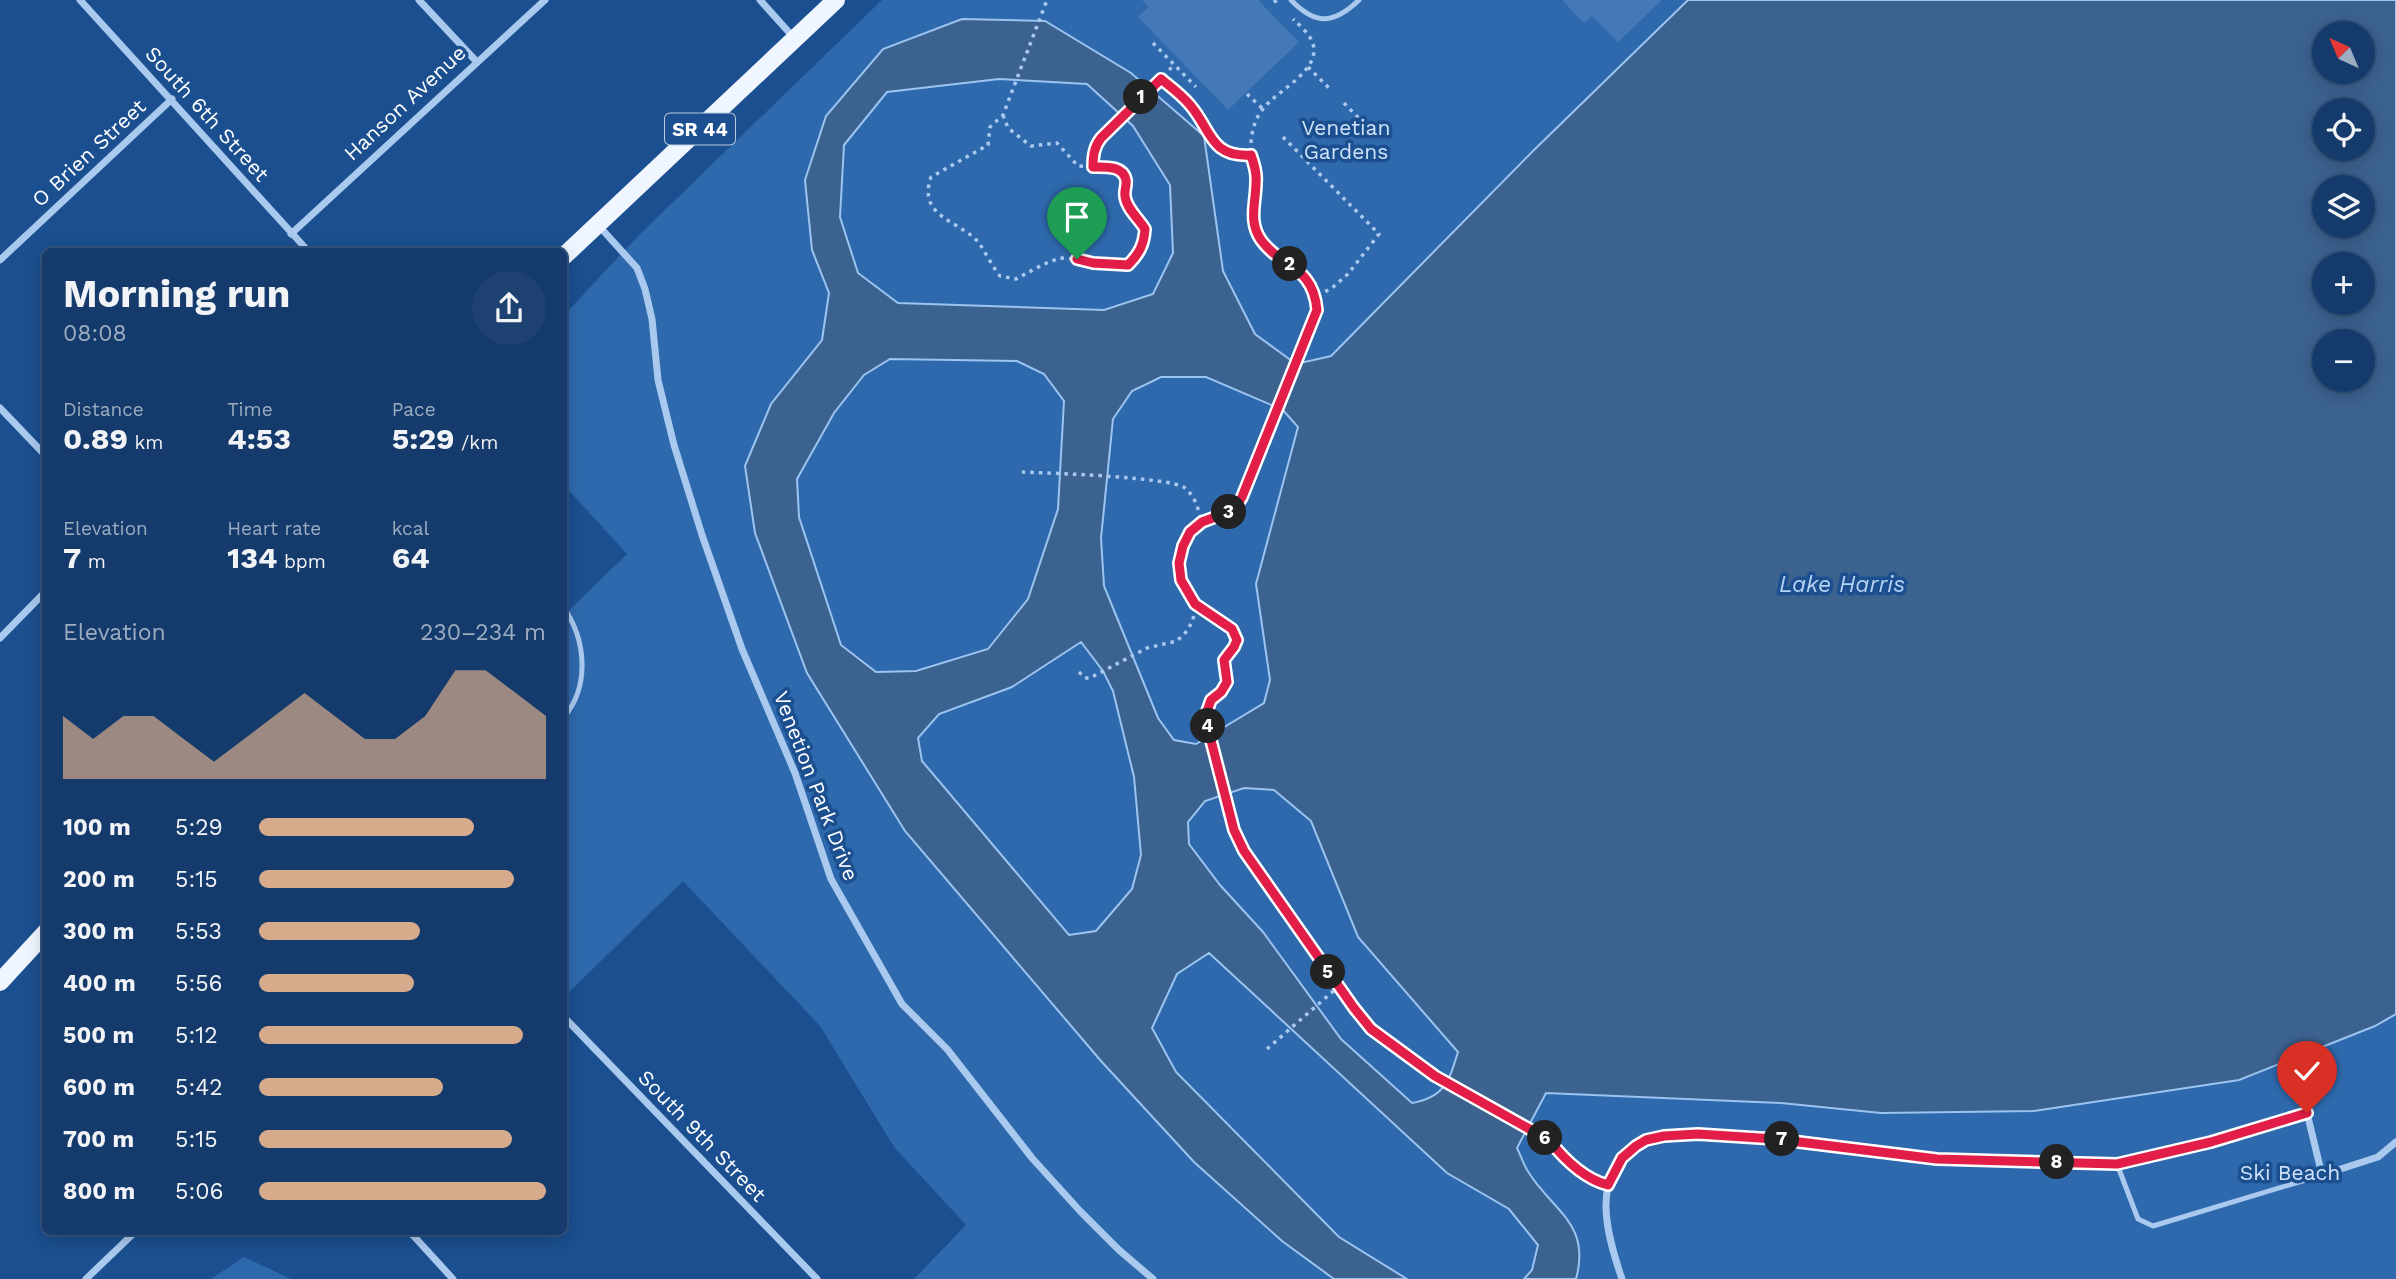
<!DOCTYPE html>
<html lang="en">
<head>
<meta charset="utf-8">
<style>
  :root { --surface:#143b6b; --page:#1d4271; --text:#f1f3f6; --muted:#9dadc1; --line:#33557e; --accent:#d6ab8b }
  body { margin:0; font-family:"Work Sans",sans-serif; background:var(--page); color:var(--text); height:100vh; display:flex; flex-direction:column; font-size:26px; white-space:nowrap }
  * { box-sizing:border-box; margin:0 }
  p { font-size:23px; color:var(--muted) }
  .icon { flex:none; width:38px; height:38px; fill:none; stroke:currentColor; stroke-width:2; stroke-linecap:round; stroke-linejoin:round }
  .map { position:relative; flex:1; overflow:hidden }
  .drawer { position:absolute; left:42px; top:248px; width:525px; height:987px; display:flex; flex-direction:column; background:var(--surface); border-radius:10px; box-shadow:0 4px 18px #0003,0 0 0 2px var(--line) }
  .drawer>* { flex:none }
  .needle { width:46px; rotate:316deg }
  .fabs { position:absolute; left:2312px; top:21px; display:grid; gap:14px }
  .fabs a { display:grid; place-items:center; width:63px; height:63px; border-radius:50%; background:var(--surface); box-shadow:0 4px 18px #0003,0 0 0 2px var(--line); font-size:35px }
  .pin { position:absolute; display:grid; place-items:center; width:60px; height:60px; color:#fff; margin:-72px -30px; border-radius:50% 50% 50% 0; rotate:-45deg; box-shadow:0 0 7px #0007 }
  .pin .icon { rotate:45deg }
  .km { position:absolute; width:35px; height:35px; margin:-18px; border-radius:50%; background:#222; color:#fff; font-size:19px; line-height:35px; text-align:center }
  .round { display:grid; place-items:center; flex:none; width:74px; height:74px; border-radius:37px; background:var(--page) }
  .headline { display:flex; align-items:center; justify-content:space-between; height:119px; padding:0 21px }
  h1 { font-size:38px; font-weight:700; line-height:52px }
  .stats { display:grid; grid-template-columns:repeat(3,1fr); gap:10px; height:119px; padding:7px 21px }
  .stats div { display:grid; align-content:center }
  .stats b { font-size:30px; font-weight:700 }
  .stats small { font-size:19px; font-weight:400 }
  .stats p { font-size:19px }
  .chart { height:196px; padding:14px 21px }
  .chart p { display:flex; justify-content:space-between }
  .chart svg { width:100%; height:126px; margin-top:7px; fill:var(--accent); opacity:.7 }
  ul { padding:0 21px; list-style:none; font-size:23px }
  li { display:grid; grid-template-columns:112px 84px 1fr; align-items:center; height:52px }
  li i { height:18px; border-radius:9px; background:var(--accent) }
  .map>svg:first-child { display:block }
</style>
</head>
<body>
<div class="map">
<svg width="2396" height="1279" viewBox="0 0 2396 1279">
  <rect width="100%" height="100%" fill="#1b4f8f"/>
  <path fill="#2e69ad" d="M 882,0 L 1688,0 L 1534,150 L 1330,356 L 1296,364 L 1255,334 L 1223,271 L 1204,136 L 1045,21 L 826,117 L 805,180 L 812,250 L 829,293 L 822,340 L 771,404 L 807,673 L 906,831 L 995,939 L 1282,1241 L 1334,1279 L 914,1279 L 966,1225 L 894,1147 L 820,1026 L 683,881 L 564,997 L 564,615 L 627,554 L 564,485 L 564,315 L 640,234 Z
    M 999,79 L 1087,84 L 1133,126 L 1170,185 L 1173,253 L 1153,294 L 1105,310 L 898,303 L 858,273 L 840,217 L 844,144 L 887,92 Z
    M 890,359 L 1017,361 L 1044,374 L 1064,401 L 1058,509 L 1028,599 L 988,649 L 916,671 L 876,672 L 841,645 L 799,517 L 797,479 L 834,413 L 864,375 Z
    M 1161,377 L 1206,377 L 1283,410 L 1298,427 L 1256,584 L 1270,680 L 1264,703 L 1196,744 L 1174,740 L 1158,718 L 1104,586 L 1101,538 L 1113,419 L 1132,391 Z
    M 1081,642 L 1103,671 L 1113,691 L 1134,778 L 1141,855 L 1132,889 L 1096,931 L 1069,935 L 922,761 L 918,738 L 939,714 L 1012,687 Z
    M 1244,788 L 1274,790 L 1311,821 L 1358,937 L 1458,1052 C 1447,1083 1447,1095 1412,1104 L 1341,1039 L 1263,932 L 1220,885 L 1189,844 L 1188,822 L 1205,801 Z
    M 1209,953 L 1447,1173 L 1509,1209 L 1538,1245 L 1532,1270 L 1524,1279 L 1407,1279 L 1339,1237 L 1176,1072 L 1152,1028 L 1177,974 Z
    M 2396,1011 L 2396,1279 L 1576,1279 C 1591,1224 1554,1212 1529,1173 C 1524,1166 1521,1156 1517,1148 L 1546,1093 L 1781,1103 L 1881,1113 L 2034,1111 L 2239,1080 L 2351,1036 Z
    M 244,1257 L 291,1279 L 211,1279 Z"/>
  <path fill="#3c6290" stroke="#9cc4f0" stroke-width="2" fill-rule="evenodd" d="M 1688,0 L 2396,0 L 2396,1014 L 2375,1026 L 2239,1080 L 2034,1111 L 1881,1113 L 1781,1103 L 1546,1093 L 1517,1148 C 1521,1156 1524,1166 1529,1173 C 1554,1212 1591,1224 1576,1279 L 1524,1279 L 1532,1270 L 1538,1245 L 1509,1209 L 1447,1173 L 1209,953 L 1177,974 L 1152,1028 L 1176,1072 L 1339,1237 L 1407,1279 L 1334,1279 L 1282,1241 L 1194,1162 L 1101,1061 L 905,831 L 807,673 L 755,533 L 745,466 L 771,404 L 822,340 L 829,293 L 812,250 L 805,180 L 826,116 L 883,49 L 962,19 L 1045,21 L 1131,73 L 1204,136 L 1223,271 L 1255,334 L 1296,364 L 1331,356 L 1534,150 ZM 2324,33 L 2362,33 L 2362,72 L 2324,72 ZM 999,79 L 1087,84 L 1133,126 L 1170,185 L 1173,253 L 1153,294 L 1104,310 L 898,303 L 858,273 L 840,217 L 844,145 L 887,92 ZM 2324,110 L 2362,110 L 2362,149 L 2324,149 ZM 2324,187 L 2362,187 L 2362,226 L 2324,226 ZM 2324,264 L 2362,264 L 2362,303 L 2324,303 ZM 2324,341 L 2362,341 L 2362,380 L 2324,380 ZM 890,359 L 1017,361 L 1044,374 L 1064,401 L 1058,509 L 1028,599 L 988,649 L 916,671 L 876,672 L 841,645 L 799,517 L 797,479 L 834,413 L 864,375 ZM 1161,377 L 1206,377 L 1283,410 L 1298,427 L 1256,584 L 1270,680 L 1264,703 L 1196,744 L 1174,740 L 1158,718 L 1104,586 L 1101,538 L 1113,419 L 1132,391 ZM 1081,642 L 1103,671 L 1113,691 L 1134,777 L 1141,855 L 1132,889 L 1096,931 L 1069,935 L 922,761 L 918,738 L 939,714 L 1012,687 ZM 1244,788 L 1274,790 L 1311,821 L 1358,937 L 1458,1052 C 1449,1081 1445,1097 1412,1103 L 1341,1039 L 1263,932 L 1220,885 L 1189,844 L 1188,822 L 1205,801 Z"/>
  <path fill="#4478b7" d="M 1142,0 L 1258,0 L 1299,42 L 1228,110 L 1138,17 L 1149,7 Z
    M 1562,0 L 1662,0 L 1618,42 L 1592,16 L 1584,23 Z"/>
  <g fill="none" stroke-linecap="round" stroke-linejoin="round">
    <path stroke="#a9c9ee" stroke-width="3.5" stroke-dasharray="3.5 5" stroke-linecap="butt" d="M 1274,0 L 1280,6
      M 1153,43 L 1196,87
      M 1308,67 L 1329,88
      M 1161,79 C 1171,87 1182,95 1190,105 C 1211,129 1210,158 1251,155
      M 1247,94 L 1263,109
      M 1344,103 L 1370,130
      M 1003,115 L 1008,128 L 1031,146 L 1057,143 L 1078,166 C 1091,167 1120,162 1125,178 C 1128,185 1124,193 1126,201 C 1130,211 1140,220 1145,229 C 1144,245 1139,254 1128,265 L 1093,263 L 1077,259 L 1060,258 L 1044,264 L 1016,279 L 1000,276 C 992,266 986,253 979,243 C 960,220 917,218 931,177 L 988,145 L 990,127 L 1003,115 L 1047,0
      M 1283,137 L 1379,234 L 1348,274 L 1332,288 L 1315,297
      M 1092,167 L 1094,149 L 1101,138 L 1174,65
      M 1022,472 C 1047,473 1172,477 1185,488 C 1196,497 1198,510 1202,522
      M 1195,604 L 1232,629 L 1237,640 L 1234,647 L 1224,660 L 1227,682 L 1221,692 L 1211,700 L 1205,717 L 1234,830 L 1244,851 L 1354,1008 L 1371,1029 L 1435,1076 L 1549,1141 C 1562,1157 1579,1173 1598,1182
      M 1079,672 L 1085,678 L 1090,678 L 1147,648 L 1177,641 L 1187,631 L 1193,620 L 1195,604 L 1181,580 L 1179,563 L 1183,546 L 1190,532 L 1202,522 L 1234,510 L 1242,497 L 1315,319 C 1325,269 1274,266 1258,235 C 1248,214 1258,197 1256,176 C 1255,166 1250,156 1251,145 C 1251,133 1255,118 1263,109 C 1276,91 1321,71 1313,44 C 1310,34 1300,26 1293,19
      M 1267,1049 L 1338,987"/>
    <path stroke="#a9c9ee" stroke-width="5" d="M 1291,0 C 1316,26 1334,24 1359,0
      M 564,608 C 586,640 590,686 564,717
      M 2117,1164 L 2138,1219 L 2153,1226 L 2322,1175"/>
    <path stroke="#a9c9ee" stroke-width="7" d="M 80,0 L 309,252
      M 419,0 L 476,61
      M 760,0 L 795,39
      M 599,226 L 637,268 L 645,289 L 652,319 L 658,380 L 674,445 L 702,535 L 742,649 L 795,773 L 831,879 L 902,1004 L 947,1049 L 1032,1158 L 1080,1211 L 1119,1250 L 1153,1279
      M 291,234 L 545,0
      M 0,260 L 172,99
      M 0,408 L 46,456
      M 0,638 L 46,591
      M 564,1017 L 817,1279
      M 410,1232 L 453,1279
      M 86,1279 L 135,1232
      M 1622,1279 C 1607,1235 1589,1175 1638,1144 C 1670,1125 1758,1136 1795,1141 C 1842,1147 1890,1155 1937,1159 C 1971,1161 2004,1160 2038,1161 C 2064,1162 2092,1166 2117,1164 C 2133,1162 2149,1156 2164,1153 C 2212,1141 2259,1127 2307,1113 L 2322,1175 L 2378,1157 L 2396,1142"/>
    <path stroke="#f0f6ff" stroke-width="18" d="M 564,256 L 836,0
      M 0,982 L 46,932"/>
  </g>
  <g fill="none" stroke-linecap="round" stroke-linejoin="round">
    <g stroke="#fff" stroke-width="14">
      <path id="route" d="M 1077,259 L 1093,263 L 1128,265 C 1139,254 1144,245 1145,229 C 1139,219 1126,208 1125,196 C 1124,191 1127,185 1126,180 C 1123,165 1104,167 1093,167 C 1093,156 1094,147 1101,138 L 1161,79 C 1171,87 1182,95 1190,105 C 1211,129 1210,158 1251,155 C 1254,164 1257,173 1256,182 C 1256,203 1248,221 1261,240 C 1281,268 1313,265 1317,310 L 1242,497 L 1234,510 L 1202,522 L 1190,532 L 1183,546 L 1179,563 L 1181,580 L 1195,604 L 1232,629 L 1237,640 L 1234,647 L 1224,660 L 1227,682 L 1221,692 L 1211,700 L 1205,717 L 1234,830 L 1244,851 L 1354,1008 L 1371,1029 L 1435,1076 L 1549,1140 C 1564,1159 1584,1179 1608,1185 L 1622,1158 L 1636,1146 L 1646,1140 L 1664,1136 L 1698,1134 L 1775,1139 L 1937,1159 L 2117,1164 L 2211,1142 L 2307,1113"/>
    </g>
    <use href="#route" stroke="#e11d48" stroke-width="9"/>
  </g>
  <g text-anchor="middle" stroke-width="7" stroke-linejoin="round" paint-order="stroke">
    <rect fill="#1b4f8f" stroke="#bbcadd" stroke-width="2" x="665" y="113.5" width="70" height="31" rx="5"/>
    <g font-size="19" font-weight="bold" fill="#fff">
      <text x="700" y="136">SR 44</text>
    </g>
    <g font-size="21" fill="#fff" stroke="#1b4f8f">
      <text transform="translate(405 103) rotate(-43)" y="7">Hanson Avenue</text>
      <text transform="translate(207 114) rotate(48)" y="7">South 6th Street</text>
      <text transform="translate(89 153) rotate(-43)" y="7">O Brien Street</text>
      <text transform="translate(816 786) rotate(69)" y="7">Venetion Park Drive</text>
      <text transform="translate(702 1136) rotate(46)" y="7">South 9th Street</text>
    </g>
    <g font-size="21" fill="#cfe3fa" stroke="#1b4f8f">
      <text x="1346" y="135">Venetian<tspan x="1346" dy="24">Gardens</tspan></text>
      <text x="2290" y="1180">Ski Beach</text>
    </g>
    <g font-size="23" font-style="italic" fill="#b5d3f5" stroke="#1b4f8f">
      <text x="1842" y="592">Lake Harris</text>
    </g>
  </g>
</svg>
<div class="fabs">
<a><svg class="needle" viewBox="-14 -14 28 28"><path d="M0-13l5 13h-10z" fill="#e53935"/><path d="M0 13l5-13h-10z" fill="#9dadc1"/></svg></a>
<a><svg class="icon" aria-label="locate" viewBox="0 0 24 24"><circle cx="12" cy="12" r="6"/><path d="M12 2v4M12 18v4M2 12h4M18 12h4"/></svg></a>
<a><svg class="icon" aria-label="layers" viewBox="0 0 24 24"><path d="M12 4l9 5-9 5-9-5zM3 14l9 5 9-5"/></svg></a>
<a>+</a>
<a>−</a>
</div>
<div class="pin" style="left:1077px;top:259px;background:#1e9e55"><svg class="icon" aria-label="arrive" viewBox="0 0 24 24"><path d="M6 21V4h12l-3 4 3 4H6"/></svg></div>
<div class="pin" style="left:2307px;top:1113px;background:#d93025"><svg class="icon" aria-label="check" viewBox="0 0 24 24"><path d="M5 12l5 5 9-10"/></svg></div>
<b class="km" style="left:1141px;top:97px">1</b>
<b class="km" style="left:1290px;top:264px">2</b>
<b class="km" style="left:1229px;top:512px">3</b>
<b class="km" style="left:1208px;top:726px">4</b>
<b class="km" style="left:1328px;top:972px">5</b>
<b class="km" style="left:1545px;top:1138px">6</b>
<b class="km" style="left:1782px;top:1139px">7</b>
<b class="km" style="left:2057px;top:1162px">8</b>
<section class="drawer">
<div class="headline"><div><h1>Morning run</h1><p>08:08</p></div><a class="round"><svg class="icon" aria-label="share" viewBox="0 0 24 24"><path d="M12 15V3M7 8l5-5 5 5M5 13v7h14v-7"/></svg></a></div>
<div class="stats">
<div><p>Distance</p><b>0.89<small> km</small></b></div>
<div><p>Time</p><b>4:53</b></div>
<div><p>Pace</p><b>5:29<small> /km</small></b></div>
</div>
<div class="stats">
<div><p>Elevation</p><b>7<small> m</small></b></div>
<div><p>Heart rate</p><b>134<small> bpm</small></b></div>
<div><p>kcal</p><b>64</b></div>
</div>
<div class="chart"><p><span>Elevation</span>230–234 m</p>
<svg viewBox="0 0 160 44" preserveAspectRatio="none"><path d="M0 44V22L10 30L20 22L30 22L40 30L50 38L60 30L70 22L80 14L90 22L100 30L110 30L120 22L130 6L140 6L150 14L160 22V44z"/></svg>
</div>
<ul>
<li><b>100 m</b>5:29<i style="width:75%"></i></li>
<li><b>200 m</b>5:15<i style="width:89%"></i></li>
<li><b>300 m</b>5:53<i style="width:56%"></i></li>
<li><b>400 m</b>5:56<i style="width:54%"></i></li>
<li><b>500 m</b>5:12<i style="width:92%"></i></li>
<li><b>600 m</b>5:42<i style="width:64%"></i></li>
<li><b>700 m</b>5:15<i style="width:88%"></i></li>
<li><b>800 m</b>5:06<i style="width:100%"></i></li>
</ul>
</section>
</div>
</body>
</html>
